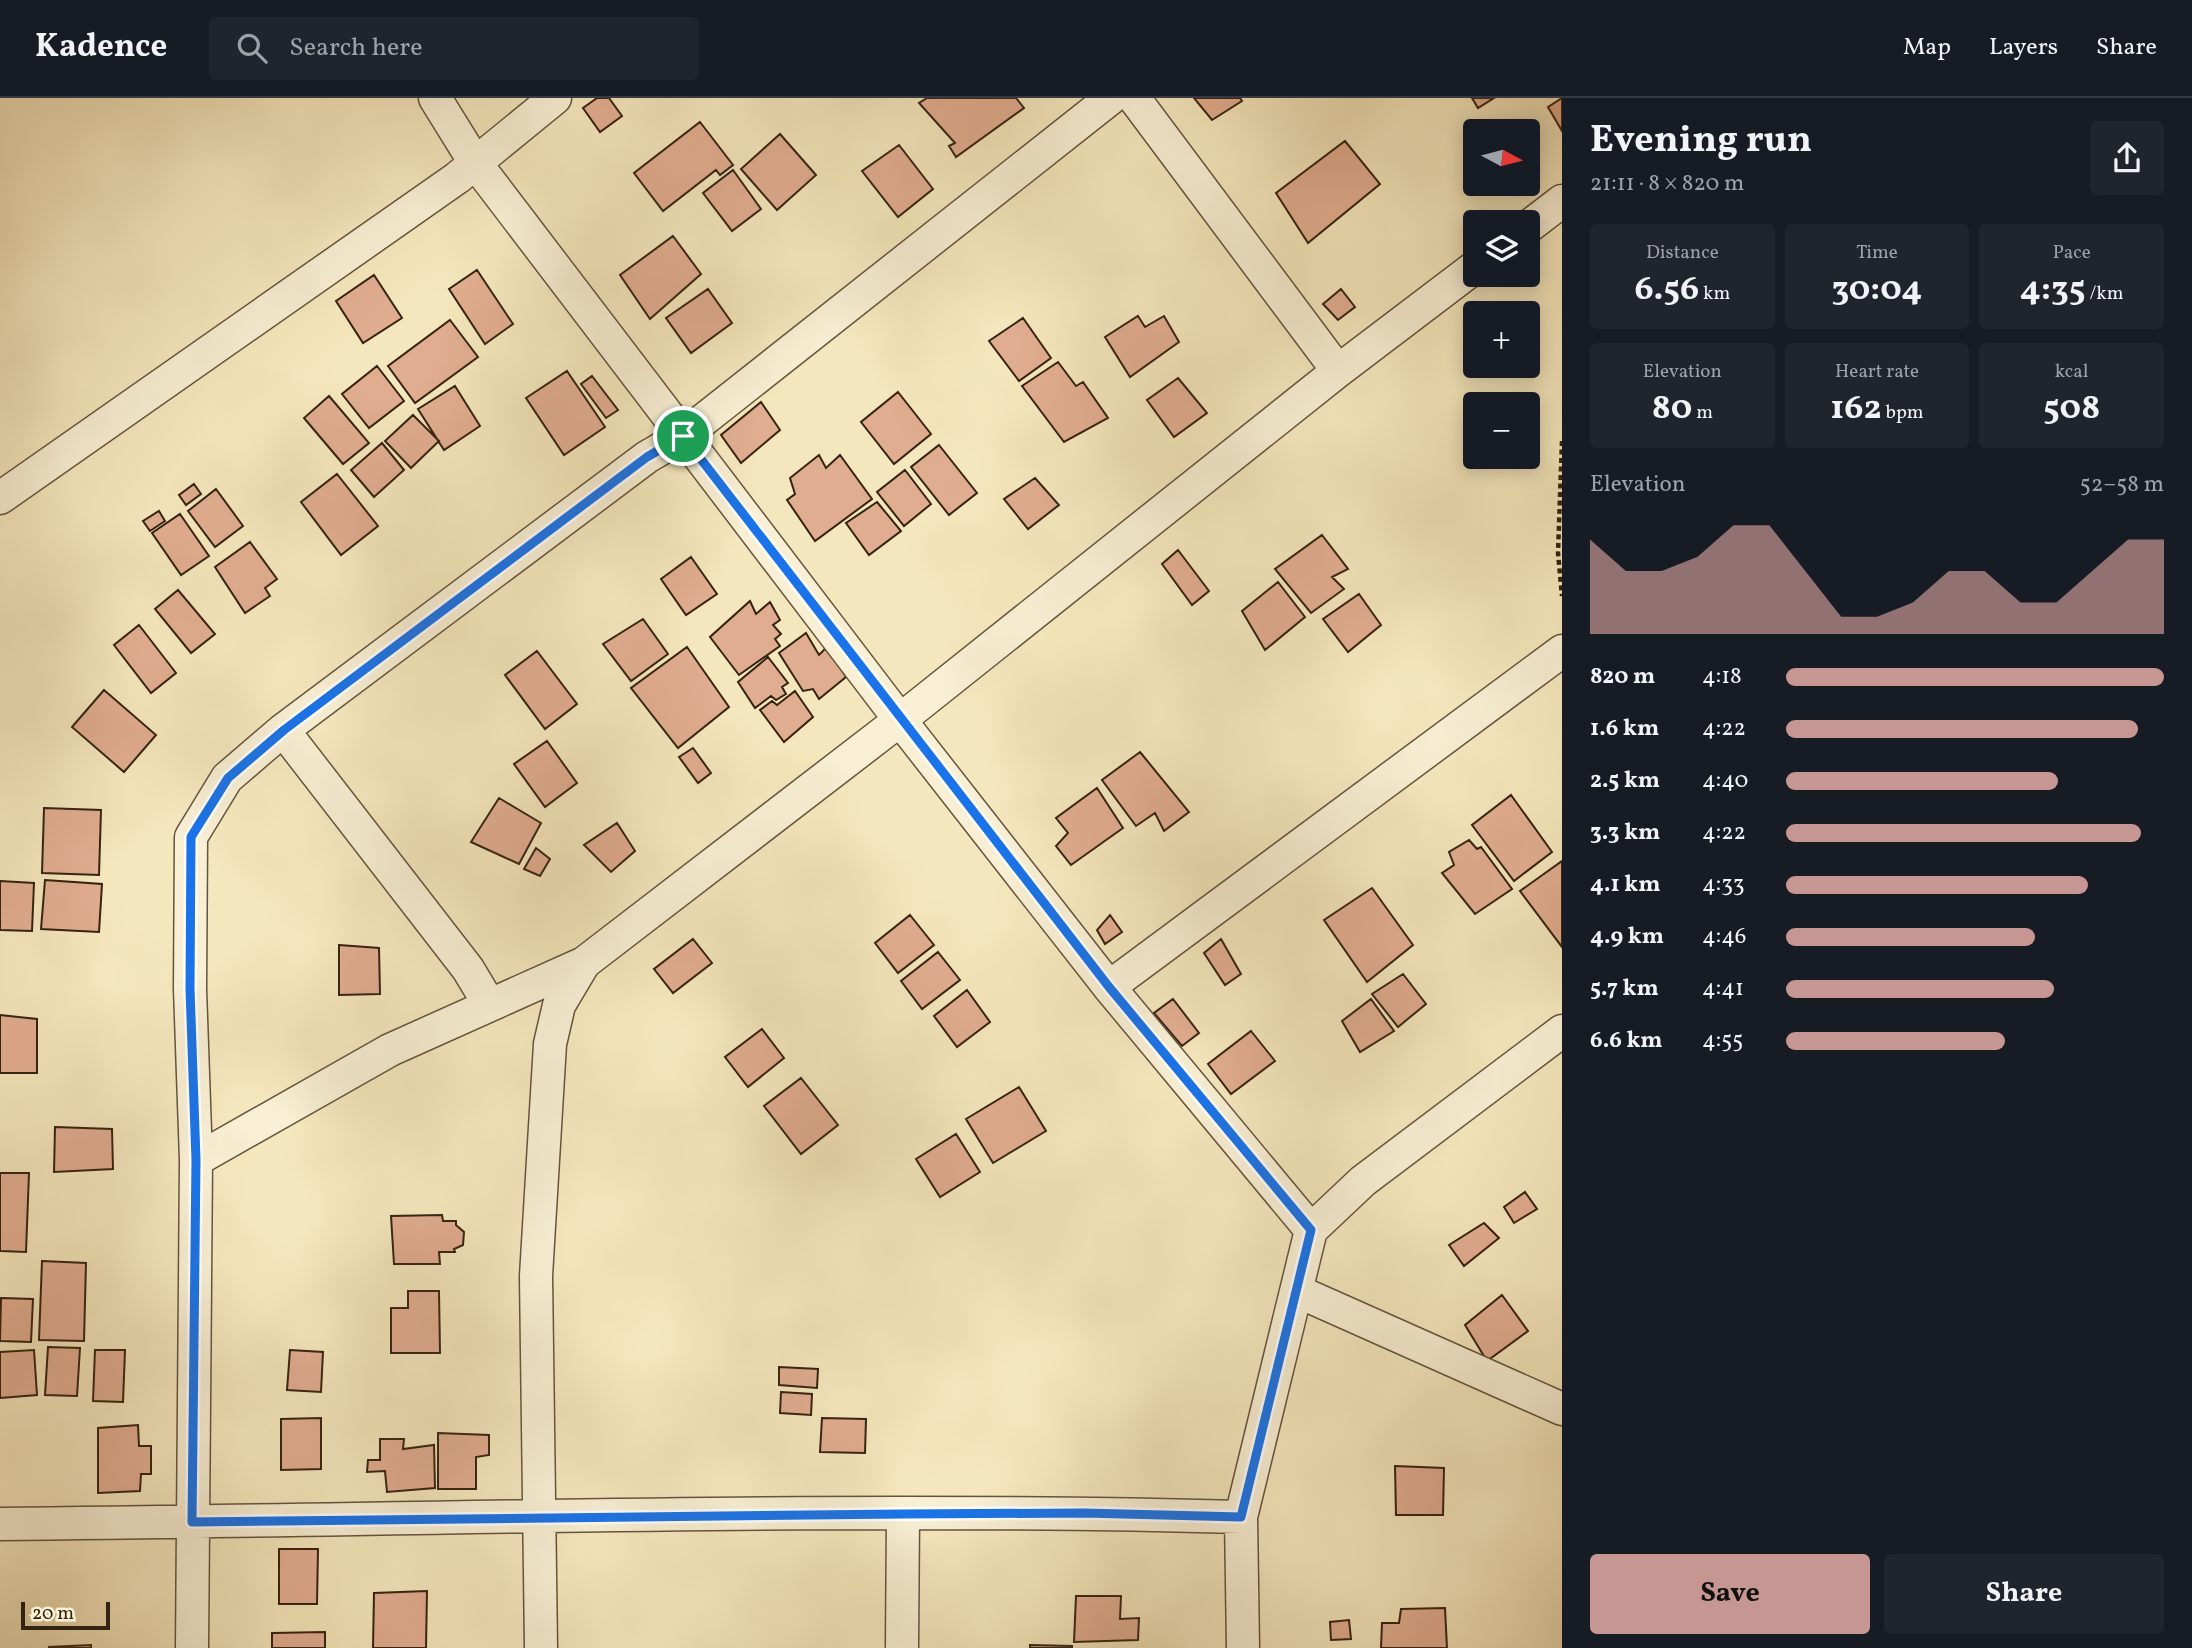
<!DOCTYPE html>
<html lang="en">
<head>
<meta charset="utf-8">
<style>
  :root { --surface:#171b24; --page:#20242c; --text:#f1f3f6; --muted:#9ea1a6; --line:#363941; --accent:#c59692 }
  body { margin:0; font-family:Vollkorn,serif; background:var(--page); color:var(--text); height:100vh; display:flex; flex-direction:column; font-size:26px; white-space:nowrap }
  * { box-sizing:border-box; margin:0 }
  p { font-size:23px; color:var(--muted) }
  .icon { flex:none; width:38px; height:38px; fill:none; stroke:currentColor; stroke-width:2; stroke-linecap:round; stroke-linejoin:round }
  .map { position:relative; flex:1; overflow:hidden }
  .details { display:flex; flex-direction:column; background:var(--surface); width:630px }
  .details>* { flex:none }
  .needle { width:46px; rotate:97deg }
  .buttons { position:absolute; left:1463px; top:21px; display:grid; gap:14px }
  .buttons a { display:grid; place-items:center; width:77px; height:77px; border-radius:7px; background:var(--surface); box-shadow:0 4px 18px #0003; font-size:35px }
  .scale { position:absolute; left:21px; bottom:18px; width:89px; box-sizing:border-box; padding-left:7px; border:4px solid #352312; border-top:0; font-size:19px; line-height:24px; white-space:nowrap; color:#352312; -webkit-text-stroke:5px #f8efd4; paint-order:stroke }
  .pin { position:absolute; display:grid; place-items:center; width:60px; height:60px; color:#fff; margin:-30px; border:4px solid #fff; border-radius:50%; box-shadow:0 2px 7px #0007 }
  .round { display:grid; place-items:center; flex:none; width:74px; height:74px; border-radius:7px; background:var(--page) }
  .overview { display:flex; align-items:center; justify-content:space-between; height:119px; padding:0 28px }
  h1 { font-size:38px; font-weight:700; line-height:52px }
  .metrics { display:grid; grid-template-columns:repeat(3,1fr); gap:10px; height:119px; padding:7px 28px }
  .metrics div { display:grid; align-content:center; border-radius:7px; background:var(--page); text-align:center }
  .metrics b { font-size:35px; font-weight:700 }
  .metrics small { font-size:19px; font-weight:400 }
  .metrics p { font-size:19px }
  .chart { height:196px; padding:14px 28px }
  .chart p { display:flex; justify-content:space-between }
  .chart svg { width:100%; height:126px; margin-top:7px; fill:var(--accent); opacity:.7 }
  .cta { display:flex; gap:14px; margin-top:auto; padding:14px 28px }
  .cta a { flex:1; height:80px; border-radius:7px; background:var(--accent); color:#111; font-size:28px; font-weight:700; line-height:80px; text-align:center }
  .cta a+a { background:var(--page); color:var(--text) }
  ul { padding:0 28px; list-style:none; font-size:23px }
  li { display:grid; grid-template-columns:112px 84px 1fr; align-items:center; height:52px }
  li i { height:18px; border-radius:9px; background:var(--accent) }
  header { display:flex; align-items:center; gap:42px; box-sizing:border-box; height:98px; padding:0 35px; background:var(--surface); border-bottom:2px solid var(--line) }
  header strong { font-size:33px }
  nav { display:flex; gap:38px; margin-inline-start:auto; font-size:24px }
  .search { width:490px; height:63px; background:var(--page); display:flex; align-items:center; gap:18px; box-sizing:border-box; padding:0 24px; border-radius:7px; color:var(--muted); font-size:26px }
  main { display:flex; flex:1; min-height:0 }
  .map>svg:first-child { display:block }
</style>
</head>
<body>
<header>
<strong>Kadence</strong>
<div class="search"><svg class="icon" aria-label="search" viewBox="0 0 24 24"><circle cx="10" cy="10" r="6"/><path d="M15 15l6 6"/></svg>Search here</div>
<nav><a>Map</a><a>Layers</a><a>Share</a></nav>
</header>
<main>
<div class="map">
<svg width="1562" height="1550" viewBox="0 0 1562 1550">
  <rect width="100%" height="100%" fill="#f5e7bd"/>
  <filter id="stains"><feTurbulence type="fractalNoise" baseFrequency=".00286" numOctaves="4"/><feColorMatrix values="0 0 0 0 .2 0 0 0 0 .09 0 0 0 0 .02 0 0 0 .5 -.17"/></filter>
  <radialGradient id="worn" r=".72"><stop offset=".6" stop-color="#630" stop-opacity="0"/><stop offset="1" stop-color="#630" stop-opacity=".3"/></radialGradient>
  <path fill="#e1ad90" stroke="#352312" stroke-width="2" d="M 597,0 L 609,0 L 622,18 L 600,34 L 583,10 Z
    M 927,0 L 1016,0 L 1024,10 L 956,59 L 949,48 L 955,45 L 919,5 Z
    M 1194,0 L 1240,0 L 1242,3 L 1212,22 Z
    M 1472,0 L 1494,0 L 1478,10 Z
    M 1562,0 L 1562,33 L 1548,9 Z
    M 700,24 L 733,67 L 720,77 L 716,72 L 663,113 L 634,75 Z
    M 780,36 L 816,77 L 777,112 L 741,71 Z
    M 1345,43 L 1380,86 L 1308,145 L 1276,95 Z
    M 899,47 L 933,91 L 898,119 L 862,73 Z
    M 733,72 L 761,111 L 732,133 L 703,95 Z
    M 673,138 L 701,176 L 650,221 L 620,177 Z
    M 477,172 L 513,226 L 485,246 L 449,191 Z
    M 374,177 L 402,220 L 363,245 L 336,203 Z
    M 708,191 L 732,225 L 691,255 L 666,220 Z
    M 1341,191 L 1355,209 L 1338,222 L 1323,206 Z
    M 1138,218 L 1145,229 L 1164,218 L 1179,244 L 1130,279 L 1105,239 Z
    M 1023,220 L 1051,260 L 1019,283 L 989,243 Z
    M 450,222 L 478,259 L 415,305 L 388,268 Z
    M 1058,264 L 1076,288 L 1083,284 L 1108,320 L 1064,344 L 1022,288 Z
    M 377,268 L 404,303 L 369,330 L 342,296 Z
    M 567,273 L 605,329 L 564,357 L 526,300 Z
    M 592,278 L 618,312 L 606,320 L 581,286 Z
    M 1178,280 L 1207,315 L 1174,339 L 1147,302 Z
    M 455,288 L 480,328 L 444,352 L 418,311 Z
    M 898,294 L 931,336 L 894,366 L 861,324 Z
    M 329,298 L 369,345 L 343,366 L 304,320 Z
    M 761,304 L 780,332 L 741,365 L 721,337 Z
    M 413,317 L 439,343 L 411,370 L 385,343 Z
    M 382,345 L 404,372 L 374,399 L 351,372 Z
    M 939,347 L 977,395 L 949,417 L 911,369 Z
    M 819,357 L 826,370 L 840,357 L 872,401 L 815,443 L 787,402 L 795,396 L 790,380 Z
    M 905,372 L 931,406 L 904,428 L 877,394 Z
    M 337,376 L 378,428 L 341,457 L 301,404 Z
    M 1035,380 L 1059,407 L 1028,431 L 1004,401 Z
    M 194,386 L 201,396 L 186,407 L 179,397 Z
    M 216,391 L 243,428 L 215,449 L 188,413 Z
    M 877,404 L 901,433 L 869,457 L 846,425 Z
    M 159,413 L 165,423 L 150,433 L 143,423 Z
    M 180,416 L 209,458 L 181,477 L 152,435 Z
    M 1322,437 L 1348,471 L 1332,479 L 1344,491 L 1311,515 L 1275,471 Z
    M 250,444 L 277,481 L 265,490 L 270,498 L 245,515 L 215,469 Z
    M 1178,452 L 1209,493 L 1192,507 L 1162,466 Z
    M 691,459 L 717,496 L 686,517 L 661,481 Z
    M 1278,484 L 1305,519 L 1265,552 L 1242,513 Z
    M 178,492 L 215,536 L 191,555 L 155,511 Z
    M 1359,496 L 1381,527 L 1348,554 L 1323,521 Z
    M 750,503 L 756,516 L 770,504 L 780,522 L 773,527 L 781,536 L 775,541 L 780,548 L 739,577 L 710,539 Z
    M 643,521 L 668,556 L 631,583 L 603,546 Z
    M 139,527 L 176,575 L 151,595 L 114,547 Z
    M 806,535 L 819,557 L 828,548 L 846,579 L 819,601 L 813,591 L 803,593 L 779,555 Z
    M 687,549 L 729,609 L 678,650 L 631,590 Z
    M 537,553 L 577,606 L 545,631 L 505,577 Z
    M 768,559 L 788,585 L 782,589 L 786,596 L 776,602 L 771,598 L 755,610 L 738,584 Z
    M 104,592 L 156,637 L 124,674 L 72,629 Z
    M 795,593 L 813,619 L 784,644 L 760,612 L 772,603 L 777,607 Z
    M 547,643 L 577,685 L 545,709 L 514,666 Z
    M 693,650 L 711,675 L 698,685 L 679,659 Z
    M 1140,654 L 1189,714 L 1164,733 L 1155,715 L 1136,728 L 1102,682 Z
    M 1097,690 L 1123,730 L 1071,767 L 1056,748 L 1068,735 L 1056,720 Z
    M 1511,697 L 1552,754 L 1514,783 L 1472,727 Z
    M 499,700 L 541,725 L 519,766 L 471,744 Z
    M 44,710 L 101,712 L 99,777 L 42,775 Z
    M 617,725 L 635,753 L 611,774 L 584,747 Z
    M 1469,742 L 1477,751 L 1481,749 L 1512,791 L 1475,816 L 1442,775 L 1454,767 L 1449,754 Z
    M 536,750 L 550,761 L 540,778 L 524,771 Z
    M 1562,763 L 1562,849 L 1520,793 Z
    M 45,782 L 102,786 L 99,834 L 41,831 Z
    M 0,783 L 34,785 L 32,833 L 0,832 Z
    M 1372,790 L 1413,847 L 1367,884 L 1324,822 Z
    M 910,817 L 934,847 L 898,875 L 875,845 Z
    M 1110,817 L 1122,834 L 1105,846 L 1097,832 Z
    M 693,841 L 712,865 L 673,895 L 654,871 Z
    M 1221,841 L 1241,876 L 1225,887 L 1204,855 Z
    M 339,847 L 379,850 L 380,896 L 339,897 Z
    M 938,854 L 960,882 L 922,911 L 901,883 Z
    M 1403,876 L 1426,906 L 1398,929 L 1372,896 Z
    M 967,892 L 990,924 L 957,949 L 934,918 Z
    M 1173,901 L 1199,935 L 1182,948 L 1154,915 Z
    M 1371,901 L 1394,933 L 1360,954 L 1342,923 Z
    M 0,917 L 37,921 L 37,975 L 0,975 Z
    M 762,931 L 784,960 L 748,989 L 725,959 Z
    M 1251,933 L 1275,963 L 1231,996 L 1208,966 Z
    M 801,980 L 838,1027 L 801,1056 L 764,1008 Z
    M 1019,989 L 1046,1033 L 993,1065 L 966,1021 Z
    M 55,1029 L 112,1031 L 113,1071 L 54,1074 Z
    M 956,1036 L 980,1074 L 940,1099 L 916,1061 Z
    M 0,1075 L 29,1075 L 26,1154 L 0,1153 Z
    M 1525,1094 L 1537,1111 L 1514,1125 L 1504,1109 Z
    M 442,1117 L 443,1123 L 456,1123 L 456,1127 L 464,1134 L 463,1147 L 454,1151 L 455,1154 L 439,1154 L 440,1166 L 394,1166 L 391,1118 Z
    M 1484,1125 L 1499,1140 L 1464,1168 L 1449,1147 Z
    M 42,1163 L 86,1165 L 84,1243 L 39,1242 Z
    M 408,1193 L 439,1193 L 440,1255 L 391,1255 L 391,1210 L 408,1210 Z
    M 1502,1197 L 1528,1233 L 1487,1263 L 1465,1227 Z
    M 1,1200 L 33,1201 L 31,1244 L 0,1243 Z
    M 48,1249 L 80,1250 L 77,1298 L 45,1297 Z
    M 34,1252 L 37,1297 L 0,1300 L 0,1254 Z
    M 95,1252 L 125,1252 L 123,1304 L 93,1303 Z
    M 290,1252 L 323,1254 L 321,1294 L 287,1292 Z
    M 779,1269 L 818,1271 L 817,1290 L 779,1287 Z
    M 781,1294 L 812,1296 L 811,1317 L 780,1315 Z
    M 321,1320 L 321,1371 L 281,1372 L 281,1321 Z
    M 822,1320 L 866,1321 L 865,1355 L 820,1354 Z
    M 138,1327 L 139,1348 L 151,1348 L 151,1376 L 141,1376 L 140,1393 L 98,1395 L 98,1330 Z
    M 438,1335 L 489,1337 L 489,1357 L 476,1359 L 476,1391 L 438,1391 Z
    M 380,1341 L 404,1341 L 403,1351 L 434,1347 L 435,1390 L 387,1394 L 385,1373 L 367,1374 L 368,1362 L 380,1362 Z
    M 1395,1368 L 1444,1370 L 1443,1417 L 1396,1417 Z
    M 279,1451 L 318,1451 L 317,1506 L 279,1506 Z
    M 427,1493 L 426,1550 L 373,1550 L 374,1495 Z
    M 1076,1498 L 1121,1498 L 1120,1521 L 1139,1520 L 1138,1542 L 1074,1544 Z
    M 1445,1510 L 1447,1550 L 1381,1550 L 1382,1525 L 1399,1525 L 1401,1511 Z
    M 1349,1522 L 1351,1541 L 1331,1542 L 1330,1524 Z
    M 325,1534 L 325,1550 L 272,1550 L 272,1535 Z
    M 91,1547 L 91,1550 L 49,1550 L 49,1549 Z
    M 1030,1547 L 1072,1548 L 1072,1550 L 1030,1550 Z"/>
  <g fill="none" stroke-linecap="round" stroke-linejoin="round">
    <g stroke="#65543d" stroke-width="35">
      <path id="minor" d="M 435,0 L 474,63 L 900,622 L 1109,889 L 1311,1132 L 1363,1083 L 1562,933
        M 1134,0 L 1338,273
        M 1528,129 L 1562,103
        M 0,400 L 457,80 L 555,0
        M 283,632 L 468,871 L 489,906
        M 1109,889 L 1562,553
        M 196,1062 L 390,952 L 584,865 L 900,622 L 1338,273 L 1475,169
        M 1297,1193 L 1562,1311
        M 0,1426 C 414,1422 828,1408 1241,1419
        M 192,1550 L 196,1062 L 190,891 L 191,739 L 227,680 L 283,632 L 647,359 L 683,338 L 1111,0
        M 541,1550 L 536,1178 L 550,946 L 559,907 L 584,865
        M 902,1550 L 903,1416
        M 1243,1550 L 1241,1419 L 1311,1132"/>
    </g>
    <path stroke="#352312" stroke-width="4.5" stroke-dasharray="5 3.5" stroke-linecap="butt" d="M 1562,343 L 1558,455 L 1562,498"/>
    <use href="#minor" stroke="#f8efd4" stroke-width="32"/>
  </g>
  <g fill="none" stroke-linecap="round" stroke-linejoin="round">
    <g stroke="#fff" stroke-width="14">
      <path id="route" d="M 683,338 L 1109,889 L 1311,1132 L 1241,1419 L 1084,1415 L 903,1416 L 192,1424 L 196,1062 L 190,891 L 191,739 L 228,680 L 284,632 L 647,359 Z"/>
    </g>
    <use href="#route" stroke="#1a73e8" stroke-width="9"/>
  </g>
  <rect width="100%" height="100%" filter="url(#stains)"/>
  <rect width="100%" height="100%" fill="url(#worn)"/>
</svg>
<div class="buttons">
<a><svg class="needle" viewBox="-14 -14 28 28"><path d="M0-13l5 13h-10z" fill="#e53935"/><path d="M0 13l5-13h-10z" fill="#9ea1a6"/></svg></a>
<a><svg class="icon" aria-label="layers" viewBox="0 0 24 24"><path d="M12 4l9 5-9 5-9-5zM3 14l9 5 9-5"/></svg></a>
<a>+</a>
<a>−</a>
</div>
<div class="scale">20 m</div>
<div class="pin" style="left:683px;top:338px;background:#1e9e55"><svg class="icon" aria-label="arrive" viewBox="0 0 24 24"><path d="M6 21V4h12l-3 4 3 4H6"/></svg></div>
</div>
<section class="details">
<div class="overview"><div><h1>Evening run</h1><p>21:11 · 8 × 820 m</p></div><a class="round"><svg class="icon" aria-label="share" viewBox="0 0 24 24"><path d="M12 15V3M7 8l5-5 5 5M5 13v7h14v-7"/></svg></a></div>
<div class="metrics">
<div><p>Distance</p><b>6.56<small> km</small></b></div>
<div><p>Time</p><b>30:04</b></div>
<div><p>Pace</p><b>4:35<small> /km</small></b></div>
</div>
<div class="metrics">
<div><p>Elevation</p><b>80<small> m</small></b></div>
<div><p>Heart rate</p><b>162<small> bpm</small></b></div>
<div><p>kcal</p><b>508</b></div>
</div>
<div class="chart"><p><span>Elevation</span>52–58 m</p>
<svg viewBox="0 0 160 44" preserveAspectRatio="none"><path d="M0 44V11L10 22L20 22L30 17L40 6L50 6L60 22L70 38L80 38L90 33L100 22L110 22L120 33L130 33L140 22L150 11L160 11V44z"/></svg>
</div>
<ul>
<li><b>820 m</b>4:18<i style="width:100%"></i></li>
<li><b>1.6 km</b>4:22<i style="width:93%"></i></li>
<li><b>2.5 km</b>4:40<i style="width:72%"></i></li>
<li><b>3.3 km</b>4:22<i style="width:94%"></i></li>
<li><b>4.1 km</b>4:33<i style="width:80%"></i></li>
<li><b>4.9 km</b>4:46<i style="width:66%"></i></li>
<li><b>5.7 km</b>4:41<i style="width:71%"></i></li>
<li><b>6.6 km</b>4:55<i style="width:58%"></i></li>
</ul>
<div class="cta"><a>Save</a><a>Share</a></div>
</section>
</main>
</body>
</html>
